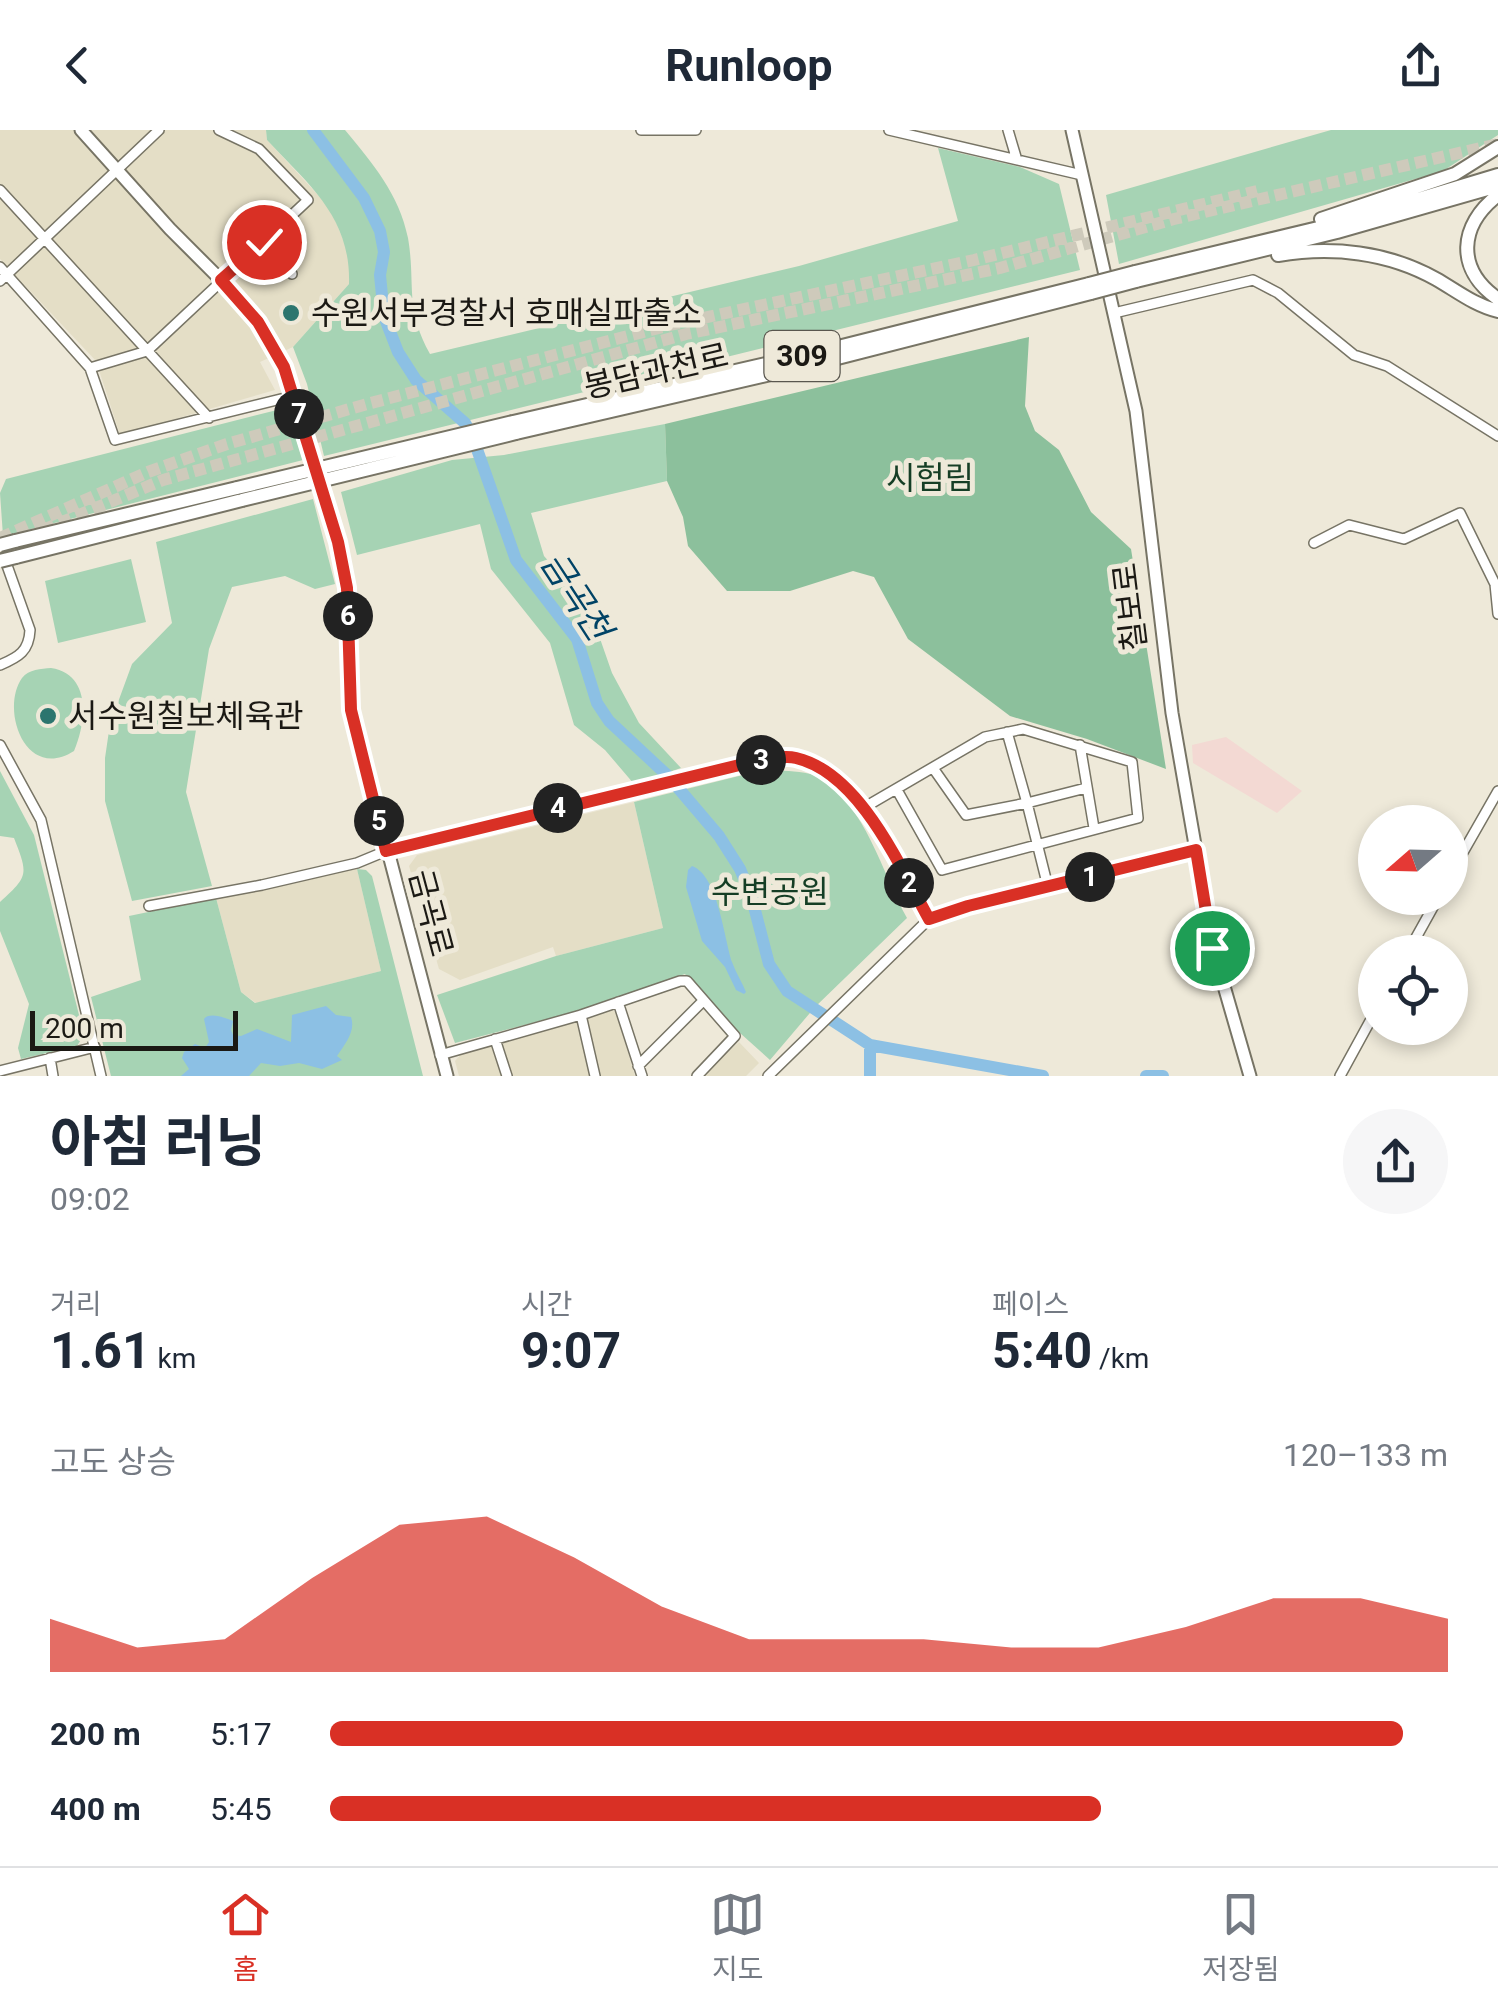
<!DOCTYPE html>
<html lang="ko">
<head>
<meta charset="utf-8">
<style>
  :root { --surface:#fff; --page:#f6f6f7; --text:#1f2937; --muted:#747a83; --line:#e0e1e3; --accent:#d93025 }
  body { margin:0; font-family:Roboto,"Noto Sans KR",sans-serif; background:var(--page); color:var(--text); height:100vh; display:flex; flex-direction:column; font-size:38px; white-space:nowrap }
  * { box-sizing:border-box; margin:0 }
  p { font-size:32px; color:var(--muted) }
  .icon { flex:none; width:55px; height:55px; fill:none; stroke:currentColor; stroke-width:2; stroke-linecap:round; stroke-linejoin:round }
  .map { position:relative; height:946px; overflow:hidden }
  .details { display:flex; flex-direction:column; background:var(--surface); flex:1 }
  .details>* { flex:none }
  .needle { width:65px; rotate:250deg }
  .tools { position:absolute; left:1358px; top:675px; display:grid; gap:20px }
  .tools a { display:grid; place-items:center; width:110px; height:110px; border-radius:50%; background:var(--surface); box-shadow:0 5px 15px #0003; font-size:50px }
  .scale { position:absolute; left:30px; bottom:25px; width:208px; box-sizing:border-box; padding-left:10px; border:5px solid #1b1914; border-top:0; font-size:28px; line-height:35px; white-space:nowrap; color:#1b1914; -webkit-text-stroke:8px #eee9d9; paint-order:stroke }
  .pin { position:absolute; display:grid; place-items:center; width:85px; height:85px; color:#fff; margin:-42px; border:5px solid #fff; border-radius:50%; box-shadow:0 2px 10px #0007 }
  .km { position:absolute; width:50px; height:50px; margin:-25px; border-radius:50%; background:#222; color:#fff; font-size:28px; line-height:50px; text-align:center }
  .round { display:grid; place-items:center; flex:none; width:105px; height:105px; border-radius:52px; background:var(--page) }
  .headline { display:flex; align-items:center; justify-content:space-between; height:170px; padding:0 50px }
  h1 { font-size:55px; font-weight:700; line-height:75px }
  .figures { display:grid; grid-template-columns:repeat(3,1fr); gap:15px; height:170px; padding:10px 50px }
  .figures div { display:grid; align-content:center }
  .figures b { font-size:50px; font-weight:700 }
  .figures small { font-size:28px; font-weight:400 }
  .figures p { font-size:28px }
  .chart { height:280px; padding:20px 50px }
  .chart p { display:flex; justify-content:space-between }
  .chart svg { width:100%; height:180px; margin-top:10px; fill:var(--accent); opacity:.7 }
  ul { padding:0 50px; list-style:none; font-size:32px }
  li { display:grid; grid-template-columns:160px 120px 1fr; align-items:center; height:75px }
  li i { height:25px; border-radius:12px; background:var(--accent) }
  header { display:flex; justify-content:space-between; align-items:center; height:130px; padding:0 50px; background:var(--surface); font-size:45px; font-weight:700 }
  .tab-bar { display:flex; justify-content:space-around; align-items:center; height:140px; border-top:2px solid var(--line); background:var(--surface); font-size:28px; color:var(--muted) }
  .tab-bar a { display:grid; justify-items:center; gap:5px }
  .tab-bar .current { color:var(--accent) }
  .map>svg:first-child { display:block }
</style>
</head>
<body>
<header><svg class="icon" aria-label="back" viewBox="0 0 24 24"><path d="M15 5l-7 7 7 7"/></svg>Runloop<svg class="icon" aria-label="share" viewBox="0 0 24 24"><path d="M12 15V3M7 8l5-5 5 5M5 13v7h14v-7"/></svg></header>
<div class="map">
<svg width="1498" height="946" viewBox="0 0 1498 946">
  <rect width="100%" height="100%" fill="#eee9d9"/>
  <path fill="#e4dec6" d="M 0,0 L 266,0 L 267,10 L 330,78 L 350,126 L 349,154 L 293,217 L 260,232 L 275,260 L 120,305 L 96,231 L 0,129 Z
    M 634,672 L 663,798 L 556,826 L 553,817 L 460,850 L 439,839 L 409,736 L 417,725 Z
    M 357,739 L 381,841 L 256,873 L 241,862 L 216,768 Z
    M 610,879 L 616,882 L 635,946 L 459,946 L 455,931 L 462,923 Z
    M 739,912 L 759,933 L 746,946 L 702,946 Z"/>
  <path fill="#f3d9d3" d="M 1226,607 L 1302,661 L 1277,683 L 1193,633 L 1192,615 Z"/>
  <path fill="#a6d3b4" d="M 266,0 L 345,0 C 373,34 399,64 408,108 C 416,155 404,177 430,224 L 799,136 L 958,91 L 938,18 L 1020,37 L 1059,54 L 1080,140 L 324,326 L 307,254 L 293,217 L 349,154 C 351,87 309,55 267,10 Z
    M 1331,0 L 1498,0 L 1498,5 L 1443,41 L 1119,134 L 1106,65 Z
    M 281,279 L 288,284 L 303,330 L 3,406 L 0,363 L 6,349 Z
    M 665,294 L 667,351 L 531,383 L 544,426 L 589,477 L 612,543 L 639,593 L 681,638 L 634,654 L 605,620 L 574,595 L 550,513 L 491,439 L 480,394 L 357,425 L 341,362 L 452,330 L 504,325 Z
    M 313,369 L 335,454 L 315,459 L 285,446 L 232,457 L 209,519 L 186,662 L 212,756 L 132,771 L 105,671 L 105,628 L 110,594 L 132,534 L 172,493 L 156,412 Z
    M 131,429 L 146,492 L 58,513 L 45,451 Z
    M 51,538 C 91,544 87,591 74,621 C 25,652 0,579 22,548 C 29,539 41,539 51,538 Z
    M 779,640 C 791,642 808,641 818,647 C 867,676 881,742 907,788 L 815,877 L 770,930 L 711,877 L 685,844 L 578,881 L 455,913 L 437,865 L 556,826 L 663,798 L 634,672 L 751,643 Z
    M 0,641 L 34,705 L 84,905 L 77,916 L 21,929 L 18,918 L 29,874 L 0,801 L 0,772 C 29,746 28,744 14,708 L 0,706 Z
    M 357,739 L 366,740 L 372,746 L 423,946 L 111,946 L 91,867 L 141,850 L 129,786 L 216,768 L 241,862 L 255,873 L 381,841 Z"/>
  <path fill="#8cc09c" d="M 1029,207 L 1025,276 L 1035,301 L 1059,320 L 1091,382 L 1131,419 L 1166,639 L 1087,609 L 1010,586 L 908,509 L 874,447 L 853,441 L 790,461 L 727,461 L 688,416 L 683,387 L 667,351 L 665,294 Z"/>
  <path fill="#8cc0e4" d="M 692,736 C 718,745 724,808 732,832 C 736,843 742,852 746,862 L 744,864 L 736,860 L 725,837 L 702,811 L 686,757 L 688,740 Z
    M 326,876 L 336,885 L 351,887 C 356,901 345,914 337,926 L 342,930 L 322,939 L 299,933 L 280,936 L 261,933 L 249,946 L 181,946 L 189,939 L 182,928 L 184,922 L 195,914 L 205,918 L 209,912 L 204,889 C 209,882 224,887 233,891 L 231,900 L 233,905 L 241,906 L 257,899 L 291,912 L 292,885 Z"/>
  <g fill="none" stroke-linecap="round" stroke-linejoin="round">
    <path stroke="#8cc0e4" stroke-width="12" d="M 313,0 L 364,68 L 380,101 L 384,122 L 380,145 L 384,186 L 398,222 L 416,250 L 465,293 L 472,305 L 516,430 L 577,509 L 597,573 L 609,591 L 668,646 L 719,706 L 740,739 L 751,765 L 769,834 L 787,861 L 870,915 L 1043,946
      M 870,915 L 870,946
      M 1146,946 L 1163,946"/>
    <path stroke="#cecabb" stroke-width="12" stroke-dasharray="12 6" stroke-linecap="butt" d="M 43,400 L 163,350 L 686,204 L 1000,138 L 1174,89 L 1498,14
      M 0,408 L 148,342 L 227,314 L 367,274 L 670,195 L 974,130 L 1257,61"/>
    <g stroke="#777465" stroke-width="12">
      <path id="minor" d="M 641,0 L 696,0
        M 889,0 L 1082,45
        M 1008,0 L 1016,27
        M 0,60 L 209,288
        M 264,112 L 292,144
        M 0,137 L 90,238 L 115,310 L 293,266
        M 0,151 L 159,0
        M 1114,183 L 1253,150 L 1278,163 L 1354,225 L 1387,236 L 1498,306
        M 90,238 L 147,221 L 308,70 L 259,19 L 219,0
        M 1314,413 L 1349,395 L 1404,409 L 1460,383 L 1495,454 L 1498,484
        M 0,535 C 19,527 29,521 30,500 L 4,427
        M 0,615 L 41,690 L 101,946
        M 1080,615 L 1094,698
        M 933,638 L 966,685 L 1027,673 L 1007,602
        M 865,677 L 985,607 L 1023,599 L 1132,632 L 1138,688 L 942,740 L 897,660
        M 1450,745 L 1498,661
        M 1048,757 L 1027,673 L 1086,658
        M 149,776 L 262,755 L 357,733 L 386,721 L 544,682 L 756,631 L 795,627 L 822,639 L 865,677 L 929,789
        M 1408,822 L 1438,768
        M 618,872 L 642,946
        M 581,885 L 595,946
        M 495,909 L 507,946
        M 440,925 L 581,885 L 680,851 L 687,851 L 735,906 L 697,946
        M 50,928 L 53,946
        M 638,936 L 702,872
        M 0,941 L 95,917
        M 768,946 L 929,789 L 968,776 L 1196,720
        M 1340,946 L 1375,882"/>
    </g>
    <g stroke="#777465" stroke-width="15">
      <path id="major" d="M 81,0 L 170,99 L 221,150 L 258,193 L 284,237 L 341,424 L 347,458 L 351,580 L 447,946
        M 1072,0 L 1136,281 L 1172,583 L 1213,818 L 1250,946"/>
    </g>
    <g stroke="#777465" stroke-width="16">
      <path id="highway" d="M 1498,65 C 1459,95 1455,139 1498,169
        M 1321,89 L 1455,44 L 1498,17
        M 1278,125 C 1332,116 1388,122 1436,149 C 1457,161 1474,175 1498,181
        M 1135,142 L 1339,93 L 1498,45
        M 1136,151 L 1337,102 L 1498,56
        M 513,292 L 814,223 L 1089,154
        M 516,303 L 818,233 L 1091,163
        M 15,411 L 237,358
        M 16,427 L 242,370"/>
    </g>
    <use href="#minor" stroke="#fff" stroke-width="9"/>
    <use href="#major" stroke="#fff" stroke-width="11"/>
    <use href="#highway" stroke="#fff" stroke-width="12"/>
    <g stroke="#777465" stroke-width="16" stroke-linecap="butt">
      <path id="highway-bridge" d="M 1089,154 L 1135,142
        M 1091,163 L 1136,151
        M 237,358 L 513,292
        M 242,370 L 516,303
        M 0,415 L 15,411
        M 0,431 L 16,427"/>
    </g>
    <use href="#highway-bridge" stroke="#fff" stroke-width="12"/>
  </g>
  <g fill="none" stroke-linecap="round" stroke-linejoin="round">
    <g stroke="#fff" stroke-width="20">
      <path id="route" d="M 264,112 L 221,150 L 258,192 L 284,237 L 338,412 L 347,458 L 351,580 L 386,721 L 756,631 C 769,629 784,625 796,628 C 860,643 900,737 929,789 L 968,776 L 1196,720 L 1212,818"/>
    </g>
    <use href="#route" stroke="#d93025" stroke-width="12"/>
  </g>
  <g fill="#2c756e" stroke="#eee9d9" stroke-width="4">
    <circle cx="291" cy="183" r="10"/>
    <circle cx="48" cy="586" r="10"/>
  </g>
  <g text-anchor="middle" stroke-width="10" stroke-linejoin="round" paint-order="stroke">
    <rect fill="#eee9d9" stroke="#5a574f" stroke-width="2.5" x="764.5" y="201" width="75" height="50" rx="8"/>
    <g font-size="30" font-weight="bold" fill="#1b1914">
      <text x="802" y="236">309</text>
    </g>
    <g font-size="32" fill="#1b1914" stroke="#eee9d9" text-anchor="start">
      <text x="311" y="194">수원서부경찰서 호매실파출소</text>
      <text x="68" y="597">서수원칠보체육관</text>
    </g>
    <g font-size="32" fill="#1b1914" stroke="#eee9d9">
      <text transform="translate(656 241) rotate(-13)" y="11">봉담과천로</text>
      <text transform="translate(1130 477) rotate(-97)" y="11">칠보로</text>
      <text transform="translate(431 783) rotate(75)" y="11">금곡로</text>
    </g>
    <g font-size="32" fill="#153e25" stroke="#eee9d9">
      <text x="930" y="359">시험림</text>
      <text x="770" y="773">수변공원</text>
    </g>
    <g font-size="35" font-style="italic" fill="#004366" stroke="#eee9d9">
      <text transform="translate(576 466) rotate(57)" y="12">금곡천</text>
    </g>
  </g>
</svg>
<div class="tools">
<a><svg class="needle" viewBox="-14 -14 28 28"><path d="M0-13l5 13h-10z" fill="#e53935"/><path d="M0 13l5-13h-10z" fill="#747a83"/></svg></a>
<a><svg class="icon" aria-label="locate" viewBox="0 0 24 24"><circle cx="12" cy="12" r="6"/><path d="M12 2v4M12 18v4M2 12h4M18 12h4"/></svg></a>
</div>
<div class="scale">200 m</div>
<div class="pin" style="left:1212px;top:818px;background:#1e9e55"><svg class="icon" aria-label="arrive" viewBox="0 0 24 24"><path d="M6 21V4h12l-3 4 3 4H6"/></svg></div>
<div class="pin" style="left:264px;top:112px;background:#d93025"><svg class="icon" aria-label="check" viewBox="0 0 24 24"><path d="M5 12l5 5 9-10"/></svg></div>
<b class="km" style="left:1090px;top:747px">1</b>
<b class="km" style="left:909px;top:753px">2</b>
<b class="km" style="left:761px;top:630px">3</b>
<b class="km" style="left:558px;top:678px">4</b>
<b class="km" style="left:379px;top:691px">5</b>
<b class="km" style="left:348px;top:486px">6</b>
<b class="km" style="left:299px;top:284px">7</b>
</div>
<section class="details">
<div class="headline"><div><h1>아침 러닝</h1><p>09:02</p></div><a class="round"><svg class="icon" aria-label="share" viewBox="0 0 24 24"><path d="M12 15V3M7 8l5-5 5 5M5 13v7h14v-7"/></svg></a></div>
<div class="figures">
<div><p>거리</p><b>1.61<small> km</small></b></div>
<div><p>시간</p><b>9:07</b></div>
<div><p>페이스</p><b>5:40<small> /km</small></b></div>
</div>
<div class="chart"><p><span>고도 상승</span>120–133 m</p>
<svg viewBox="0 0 160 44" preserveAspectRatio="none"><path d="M0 44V31L10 38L20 36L30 21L40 8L50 6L60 16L70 28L80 36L90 36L100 36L110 38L120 38L130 33L140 26L150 26L160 31V44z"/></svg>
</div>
<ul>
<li><b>200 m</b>5:17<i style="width:96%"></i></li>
<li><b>400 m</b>5:45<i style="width:69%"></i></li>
</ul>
</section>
<nav class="tab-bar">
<a class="current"><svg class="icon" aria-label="home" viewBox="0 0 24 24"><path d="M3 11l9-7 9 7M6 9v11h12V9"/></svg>홈</a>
<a><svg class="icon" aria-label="map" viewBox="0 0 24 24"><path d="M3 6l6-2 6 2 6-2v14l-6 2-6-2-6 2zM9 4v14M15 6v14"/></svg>지도</a>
<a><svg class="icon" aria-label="saved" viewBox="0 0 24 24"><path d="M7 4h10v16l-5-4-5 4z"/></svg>저장됨</a>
</nav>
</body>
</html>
